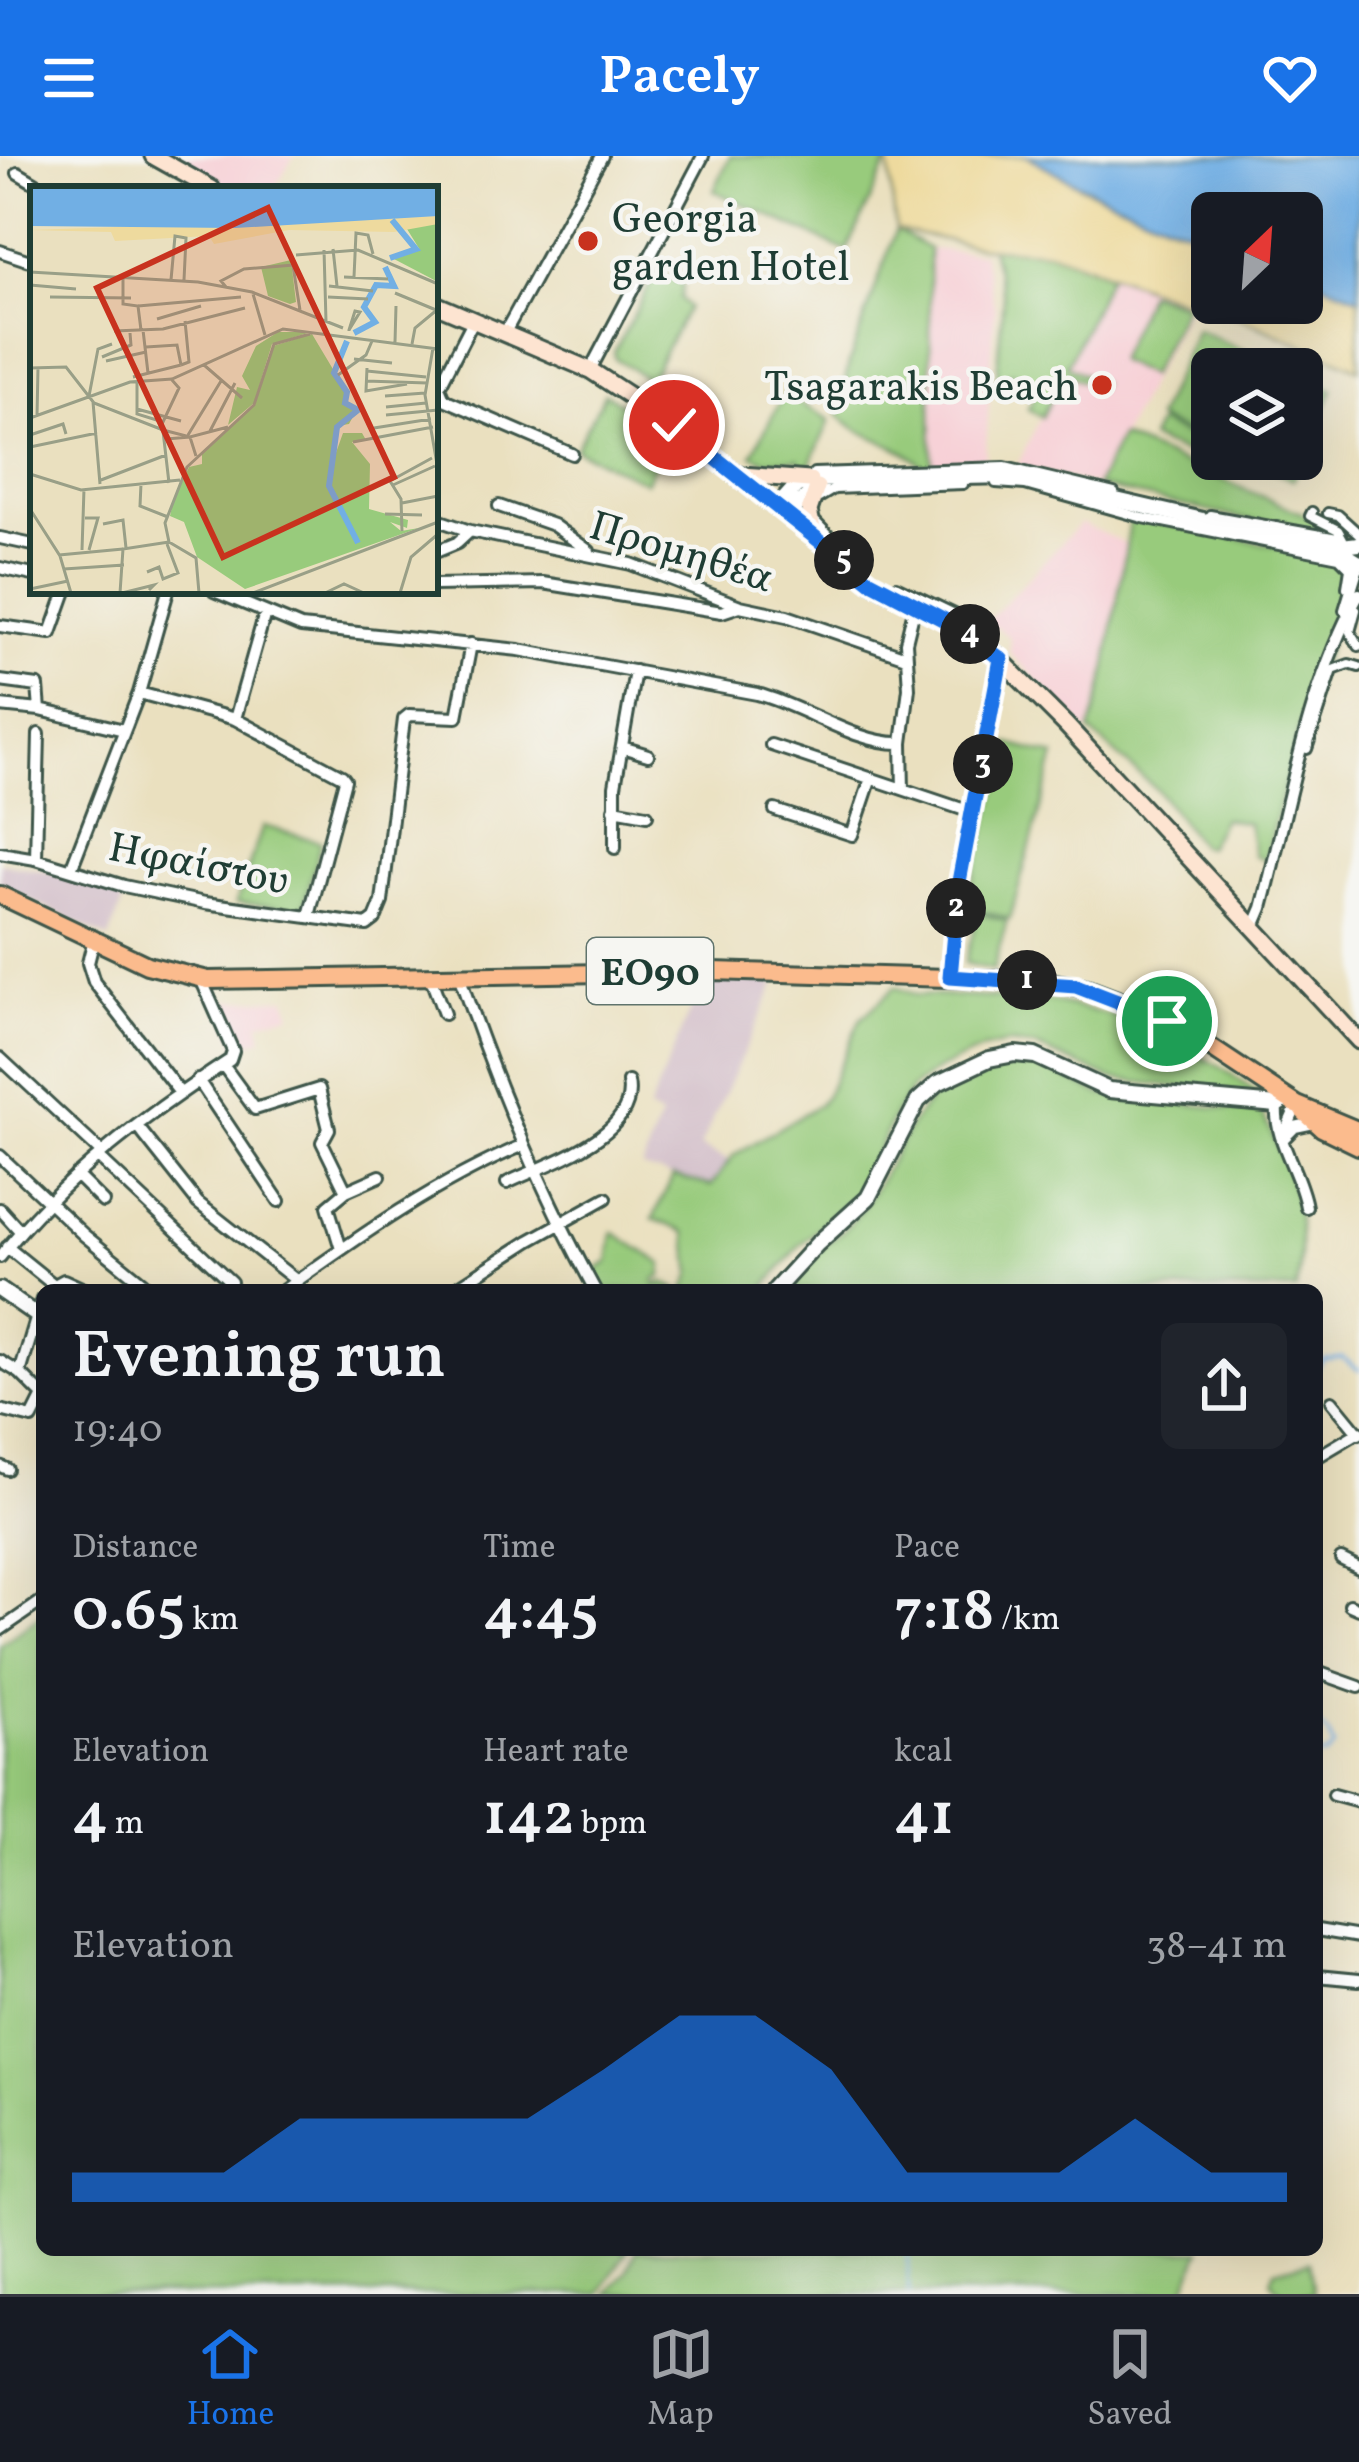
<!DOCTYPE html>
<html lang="en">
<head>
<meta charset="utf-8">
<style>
  :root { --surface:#171b24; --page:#20242c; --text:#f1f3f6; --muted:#9ea1a6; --line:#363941; --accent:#1a73e8 }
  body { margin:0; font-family:Vollkorn,serif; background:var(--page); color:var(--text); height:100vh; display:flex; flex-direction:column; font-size:45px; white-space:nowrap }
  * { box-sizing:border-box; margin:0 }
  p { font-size:39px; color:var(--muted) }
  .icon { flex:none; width:66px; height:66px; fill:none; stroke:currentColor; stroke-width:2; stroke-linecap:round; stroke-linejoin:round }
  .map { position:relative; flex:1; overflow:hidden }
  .details { position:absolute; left:36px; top:1128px; width:1287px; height:972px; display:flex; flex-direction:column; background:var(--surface); border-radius:18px; box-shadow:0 12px 48px #0002 }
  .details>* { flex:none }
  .needle { width:78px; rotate:25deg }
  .controls { position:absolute; left:1191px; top:36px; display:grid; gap:24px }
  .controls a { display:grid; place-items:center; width:132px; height:132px; border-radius:18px; background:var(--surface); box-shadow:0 12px 48px #0002; font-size:60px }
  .pin { position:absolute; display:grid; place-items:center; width:102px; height:102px; color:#fff; margin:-51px; border:6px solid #fff; border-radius:50%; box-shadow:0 3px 12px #0007 }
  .km { position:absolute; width:60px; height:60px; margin:-30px; border-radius:50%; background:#222; color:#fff; font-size:33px; line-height:60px; text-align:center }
  .round { display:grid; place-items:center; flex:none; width:126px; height:126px; border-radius:18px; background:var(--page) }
  .head { display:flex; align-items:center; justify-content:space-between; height:204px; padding:0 36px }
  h1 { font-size:66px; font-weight:600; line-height:90px }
  .figures { display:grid; grid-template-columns:repeat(3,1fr); gap:18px; height:204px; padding:12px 36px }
  .figures div { display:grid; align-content:center }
  .figures b { font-size:60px; font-weight:600 }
  .figures small { font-size:33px; font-weight:400 }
  .figures p { font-size:33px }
  .chart { height:336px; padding:24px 36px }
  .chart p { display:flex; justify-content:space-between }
  .chart svg { width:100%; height:216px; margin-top:12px; fill:var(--accent); opacity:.7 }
  header { display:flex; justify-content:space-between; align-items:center; height:156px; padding:0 36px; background:var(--accent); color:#fff; font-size:54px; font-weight:600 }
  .tabs { display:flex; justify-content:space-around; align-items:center; height:168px; border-top:3px solid var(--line); background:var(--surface); font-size:33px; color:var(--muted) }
  .tabs a { display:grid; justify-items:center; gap:6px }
  .tabs .on { color:var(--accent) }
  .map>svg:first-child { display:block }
</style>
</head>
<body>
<header><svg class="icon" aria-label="menu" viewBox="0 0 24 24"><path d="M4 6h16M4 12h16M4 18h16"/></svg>Pacely<svg class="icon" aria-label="heart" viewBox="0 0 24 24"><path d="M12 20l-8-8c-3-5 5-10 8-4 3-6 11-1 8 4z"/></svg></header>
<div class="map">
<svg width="1359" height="2138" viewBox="0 0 1359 2138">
  <rect width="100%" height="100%" fill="#f6f6f2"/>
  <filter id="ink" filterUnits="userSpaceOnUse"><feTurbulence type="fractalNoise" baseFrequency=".00833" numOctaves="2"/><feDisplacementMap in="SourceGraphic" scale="24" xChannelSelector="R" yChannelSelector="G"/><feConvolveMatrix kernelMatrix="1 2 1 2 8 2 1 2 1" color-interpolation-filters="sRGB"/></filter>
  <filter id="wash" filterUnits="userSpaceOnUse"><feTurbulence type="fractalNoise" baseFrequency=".004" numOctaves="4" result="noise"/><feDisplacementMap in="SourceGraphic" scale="48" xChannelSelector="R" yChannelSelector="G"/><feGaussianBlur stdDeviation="2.7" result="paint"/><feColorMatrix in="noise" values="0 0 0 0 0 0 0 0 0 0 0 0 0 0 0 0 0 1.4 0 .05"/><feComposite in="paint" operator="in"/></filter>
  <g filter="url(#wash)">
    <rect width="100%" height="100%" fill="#eae0bf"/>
    <path fill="#f7cfd5" d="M 168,0 L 294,0 L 274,33 L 226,33 Z
      M 929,93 L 982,97 L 986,112 L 995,152 L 985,309 L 932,311 Z
      M 1109,119 L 1190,147 L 1096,330 L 1017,310 Z
      M 1080,367 L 1126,388 L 1102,528 L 1088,576 L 1010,497 L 1010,482 L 997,471 L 979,474 Z
      M 287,842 L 291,858 L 259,866 L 263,883 L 236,889 L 220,845 Z"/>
    <path fill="#d2bdc8" d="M 0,707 L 66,719 L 125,739 L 109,783 L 0,729 Z
      M 703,823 L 776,826 L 700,991 L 730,1005 L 711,1030 L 642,1012 L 660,961 L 648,955 Z"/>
    <path fill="#98cb7c" stroke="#5c8458" stroke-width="3" d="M 730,0 L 876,0 L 888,5 L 847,95 L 714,35 Z
      M 896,74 L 929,93 L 932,311 L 923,311 C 902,285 860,284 838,258 L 849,207 Z
      M 1005,90 L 1051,96 L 1109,119 L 1067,210 L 1101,227 L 1098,233 L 1064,217 L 1042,261 L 1028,253 L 1040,228 L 1011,216 L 1002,235 L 996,232 L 1003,140 L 991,91 Z
      M 657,115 L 683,129 L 680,142 L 688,151 L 649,224 L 615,202 L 614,196 Z
      M 1148,136 L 1185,149 L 1149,220 L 1117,204 Z
      M 1196,173 L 1285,213 L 1212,213 L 1212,288 L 1156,263 Z
      M 1302,220 L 1333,234 L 1293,324 L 1246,303 L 1302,303 Z
      M 605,237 L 669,279 L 646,326 L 575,293 Z
      M 784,238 L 830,264 L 807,315 L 802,314 L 799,303 L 766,305 L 752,299 Z
      M 1158,267 L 1212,292 L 1212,303 L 1237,304 L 1232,317 L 1150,283 Z
      M 1120,281 L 1318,364 L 1342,378 L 1334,383 L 1096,330 Z
      M 1131,360 L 1342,404 L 1348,419 L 1337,464 L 1300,569 L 1265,704 L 1254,699 L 1248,667 L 1223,662 L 1207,691 L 1200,690 L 1158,635 L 1090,575 L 1104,527 Z
      M 1009,588 L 1055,600 L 1010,763 L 965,751 Z
      M 263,670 L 321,686 L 303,753 L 236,747 Z
      M 978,757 L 1007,765 L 993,814 L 965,807 Z
      M 895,831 L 916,839 L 1043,843 L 1134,865 L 1219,910 L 1262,940 L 1112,923 L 1036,891 L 1008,888 L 984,893 L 937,914 L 913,931 L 896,956 L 857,1038 L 799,1090 L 763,1134 L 685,1134 L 692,1117 L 686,1076 L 653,1063 L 673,1020 L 711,1030 L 734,999 L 818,949 L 826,939 L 860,864 Z
      M 1029,904 L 1100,938 L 1262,957 C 1292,1017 1309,1065 1296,1134 L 784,1134 C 791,1124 799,1114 807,1105 C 824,1088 848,1074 861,1054 C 912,980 919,906 1029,904 Z
      M 613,1076 L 663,1108 L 662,1120 L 654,1124 L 656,1129 L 663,1126 L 679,1134 L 599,1134 L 590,1118 L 609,1106 Z
      M 42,1459 L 42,2094 L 628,2094 L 600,2138 L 0,2138 L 0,1489 Z
      M 637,2094 L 1201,2094 L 1182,2138 L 608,2138 L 627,2116 Z
      M 1309,2105 L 1314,2138 L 1282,2138 L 1271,2124 L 1275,2114 Z"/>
    <path fill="#eeda9e" stroke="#868c69" stroke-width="3" d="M 877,0 L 1027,0 L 1083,32 L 1172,69 L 1212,80 L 1212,147 L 1302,147 L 1302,119 L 1359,141 L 1359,213 L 1197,143 L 1190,147 L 1051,96 L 981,91 L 896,74 L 888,5 Z"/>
    <path fill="#71afe4" stroke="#48768c" stroke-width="3" d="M 1027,0 L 1359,0 L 1359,141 L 1302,119 L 1302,57 L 1212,57 L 1212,80 C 1146,62 1086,33 1027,0 Z"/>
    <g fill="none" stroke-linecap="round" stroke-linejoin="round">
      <path stroke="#71afe4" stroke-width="3" d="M 1317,1212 L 1323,1203 L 1342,1201 L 1359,1214
        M 1317,1569 L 1328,1578 L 1334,1591 L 1326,1600 L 1317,1600
        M 907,2094 L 909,2138"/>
    </g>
  </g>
  <g filter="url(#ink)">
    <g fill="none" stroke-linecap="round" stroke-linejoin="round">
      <g stroke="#3d5549" stroke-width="14">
        <path id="pedestrian" d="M 814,317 L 1005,311 L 1114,337
          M 996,327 L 1025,329 L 1143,362 L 1339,401 L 1350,412 L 1347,431
          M 819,342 L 834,333 L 963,328
          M 1328,357 L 1338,359 L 1359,378
          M 1210,359 L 1343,383 L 1338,374 L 1310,360 L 1312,356
          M 817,367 L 844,395
          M 896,430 L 959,460
          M 1356,454 L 1350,476 L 1359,490
          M 1307,593 L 1333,514 L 1349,508 L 1359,511"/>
      </g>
      <g stroke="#3d5549" stroke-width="16">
        <path id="minor" d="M 18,17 L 45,33
          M 0,95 L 33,106
          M 473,165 L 439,231 L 444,243 L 572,298
          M 504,178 L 602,0
          M 590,214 L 703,0
          M 499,350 L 553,369 L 589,395
          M 435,363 L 470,375 L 631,408 L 740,450 L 787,460 L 906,501
          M 0,382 L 33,389
          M 435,396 L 457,387 L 470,375
          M 0,412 L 33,419
          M 435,429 L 543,427 L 722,456 L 740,450
          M 214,435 L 301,471 L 519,494 L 757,538 C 803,549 857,589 902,587
          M 1345,454 L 1359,408
          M 0,470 L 51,477 L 66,435
          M 0,525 L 38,530 L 40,554 L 124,574
          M 139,537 L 235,563 L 342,620 L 345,624 L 309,760
          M 0,550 L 40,554
          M 235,563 L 265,457
          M 771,589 L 974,657
          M 622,591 L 648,599
          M 903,633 L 902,587 L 909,532 L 906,486 L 915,449
          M 614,653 L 647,659
          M 775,654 L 852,679 L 871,622
          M 615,692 L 615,630 L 635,515
          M 0,697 L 36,703 L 124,730 L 205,747 L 367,769 L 375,763 L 382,746 L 404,563 L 409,559 L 457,561 L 471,488
          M 36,703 L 39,578
          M 71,713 L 139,537 L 168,435
          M 1253,773 L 1262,752 C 1290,646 1306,534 1359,438
          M 94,783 L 88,807 L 94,826 L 180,937
          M 949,821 L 958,731 L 1001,503
          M 460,822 C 497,930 540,1033 595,1134
          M 431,823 L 444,858
          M 0,902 L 102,997
          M 223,909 L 255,953 L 319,933 L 329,973 L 322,986 L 346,1035
          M 198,924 L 279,1045
          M 1277,949 C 1274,985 1300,1015 1306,1051
          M 137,970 L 198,1047 L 297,1125
          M 1283,981 L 1297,949
          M 1282,984 L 1295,971 L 1314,967
          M 0,1000 L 84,1079 L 143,1127
          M 98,1001 L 231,1126
          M 76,1019 L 103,1046
          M 507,1027 C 546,1008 639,980 628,926
          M 0,1053 L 20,1075
          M 7,1091 L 54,1129
          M 341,1093 L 328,1050 L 346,1035 L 380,1020
          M 0,1101 C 62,1021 146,959 230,904 L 233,895 L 201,823
          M 51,1131 L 64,1124 L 86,1134
          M 284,1134 C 361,1079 436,1026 524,989
          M 453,1134 L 529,1085 L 606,1042
          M 0,1205 L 20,1217 L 42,1239
          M 20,1217 L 42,1143
          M 1332,1245 L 1359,1278
          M 0,1254 L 32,1262 L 42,1242
          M 1317,1301 L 1359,1276
          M 0,1310 L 7,1313
          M 39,1322 L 42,1323
          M 1341,1403 L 1359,1412
          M 1350,1449 L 1359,1453
          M 0,1474 L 42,1445
          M 1317,1516 L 1359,1531
          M 1333,1639 L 1359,1646
          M 1317,1774 L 1359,1781
          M 1317,1820 L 1359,1824"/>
      </g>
      <g stroke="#3d5549" stroke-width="20">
        <path id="tertiary" d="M 778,350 L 796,330 L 810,324 L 1012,320 L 1259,377 L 1333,391 L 1359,388
          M 787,357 L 822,328
          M 1333,391 L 1359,407
          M 0,1134 L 42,1163
          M 775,1134 L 817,1088 L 868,1042 L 918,945 L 938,927 L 989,903 L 1015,898 L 1035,900 L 1109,934 L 1277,949 L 1287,943"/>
      </g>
      <g stroke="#3d5549" stroke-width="21">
        <path id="secondary" d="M 153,0 L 212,33
          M 435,148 L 590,214 L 674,269 L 870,425 L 956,470 L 988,491 L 1066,569 L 1359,885
          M 742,319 L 810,324
          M 814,377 L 809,355 L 817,331"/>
      </g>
      <g stroke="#3d5549" stroke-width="22">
        <path id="primary" d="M 0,739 L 147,809 L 208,824 L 713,815 L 1045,825 L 1088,833 L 1152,857 L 1187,876 L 1297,949 L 1359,975
          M 1304,956 L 1322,972 L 1359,990"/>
      </g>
      <use href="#pedestrian" stroke="#fff" stroke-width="8"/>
      <use href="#minor" stroke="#fff" stroke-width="10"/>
      <use href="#tertiary" stroke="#fff" stroke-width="14"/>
      <use href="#secondary" stroke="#fde4d1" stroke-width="15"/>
      <use href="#primary" stroke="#fbbb8d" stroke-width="16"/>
    </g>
  </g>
  <g fill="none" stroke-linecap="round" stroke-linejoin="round" filter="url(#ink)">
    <g stroke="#fff" stroke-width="24">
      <path id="route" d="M 674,269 L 870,425 L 956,470 L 1001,503 L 958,731 L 950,821 L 1076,830 L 1167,865"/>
    </g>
    <use href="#route" stroke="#1a73e8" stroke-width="15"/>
  </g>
  <g fill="#c8321e" stroke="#f6f6f2" stroke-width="4.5">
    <circle cx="588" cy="85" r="12"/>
    <circle cx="1102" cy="229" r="12"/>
  </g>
  <g text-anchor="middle" stroke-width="9" stroke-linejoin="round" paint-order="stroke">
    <rect fill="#f6f6f2" stroke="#60746d" stroke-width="3" x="587" y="782" width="126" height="66" rx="9"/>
    <g font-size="39" font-weight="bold" fill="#1f3d34">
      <text x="650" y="829">ΕΟ90</text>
    </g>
    <g font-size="42" fill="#1f3d34" stroke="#f6f6f2" text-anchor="start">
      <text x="612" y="76">Georgia<tspan x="612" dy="48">garden Hotel</tspan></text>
      <text x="1078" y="244" text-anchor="end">Tsagarakis Beach</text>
    </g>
    <g font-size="42" fill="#1f3d34" stroke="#f6f6f2">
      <text transform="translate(682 394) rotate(17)" y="15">Προμηθέα</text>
      <text transform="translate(199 706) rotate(11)" y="15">Ηφαίστου</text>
    </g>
  </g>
  <g transform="translate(30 30)">
    <rect width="408" height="408" fill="#eae0bf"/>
    <path d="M 408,36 L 408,96 L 364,73 L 390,64 L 377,43 ZM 261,74 L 266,116 L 260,118 L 238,110 L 231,81 ZM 248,146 L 281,146 L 242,158 L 224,217 L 198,239 L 207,201 L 220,204 L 212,190 L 226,160 ZM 282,148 L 316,205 L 314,216 L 327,223 L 319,238 L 307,240 L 303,275 L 313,247 L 332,247 L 336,254 L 322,256 L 340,278 L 339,323 L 378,334 L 377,342 L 360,336 L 371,345 L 389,342 L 215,403 L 167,371 L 154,336 L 140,330 L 143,316 L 159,281 L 172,278 L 172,268 L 225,219 L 243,160 Z" fill="#98cb7c"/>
    <path d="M 408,30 L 408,38 L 364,46 L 259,44 L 184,58 L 179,50 L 85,55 L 81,46 L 0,44 Z" fill="#eeda9e"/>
    <path d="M 0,1 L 408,1 L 408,30 L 205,42 L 0,40 Z" fill="#71afe4"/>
    <path fill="none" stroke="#71afe4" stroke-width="6" d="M 360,72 L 386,63 L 362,34M 324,147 L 345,136 L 334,121 L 346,99 L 364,100 L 355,81M 317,155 L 304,187 L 317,206 L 315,217 L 328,224 L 307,241 L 299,300 L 328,357"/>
    <path fill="none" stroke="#999f87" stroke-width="3" d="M 303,63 L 307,100M 294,64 L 296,135M 266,69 L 328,64 L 408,98M 263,80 L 270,124M 0,86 L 168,96 L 222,106 L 313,142M 314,91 L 358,93M 324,91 L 326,47 L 338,49 L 343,68M 93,93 L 93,118 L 108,120 L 111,144M 141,94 L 145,50 L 156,52 L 154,94M 0,99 L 46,103M 299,100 L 343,105M 196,101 L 191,95 L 214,83 L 264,79M 365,107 L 406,124M 223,108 L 235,149M 20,111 L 101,112M 298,111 L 338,113M 108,120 L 211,111M 127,133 L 171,120M 113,144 L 118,187M 84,145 L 133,143 L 215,122M 319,145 L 319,144 L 325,125 L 330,126 L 319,144M 365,156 L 366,120M 382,158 L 385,142 L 408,123M 116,161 L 147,159 L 151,179M 403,162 L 395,209 L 408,284M 72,171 L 101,159 L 100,147M 324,173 L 362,177M 76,175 L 116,166M 151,179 L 159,176 L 155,135M 174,179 L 212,212M 0,182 L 36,181 L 64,217 L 133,244 L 160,251 L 198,241M 337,182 L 336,205 L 377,198M 337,185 L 396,191M 308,189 L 336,169 L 342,155M 103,191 L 151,179M 107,195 L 107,228 L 133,236M 336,195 L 397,197M 59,210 L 68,163 L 82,158M 355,210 L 395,207M 63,216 L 70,298M 356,221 L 396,217M 107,223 L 151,235M 356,229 L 408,224M 7,230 L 8,182M 0,232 L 100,196 L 142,193 L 253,143 L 408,163M 132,238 L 149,202 L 142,194M 344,242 L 401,233M 133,245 L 139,297M 180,245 L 205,197M 0,249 L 33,238 L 36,248M 158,249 L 191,195M 136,253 L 160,251 L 166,270M 323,256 L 403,241M 0,261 L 67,247M 0,288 L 51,304 L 150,294M 71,294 L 136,269M 111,298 L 110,320 L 138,331M 363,299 L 405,280M 372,317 L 408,310M 0,323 L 30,370 L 41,407M 355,328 L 392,329M 55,332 L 68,332 L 59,364M 73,338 L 93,334 L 96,362M 372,345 L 371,313 L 360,295 L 402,272M 139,356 L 166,372 L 169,407M 52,364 L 54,303M 29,369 L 93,363M 34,383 L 94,379M 117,386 L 129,381 L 133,393 L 148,387 L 137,358M 0,403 L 38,395M 90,407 L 93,363 L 139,356 L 135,337 L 157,281 L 224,219 L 244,158 L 280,148M 92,407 L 124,399 L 119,404M 223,407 L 408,336M 295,407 L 314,398 L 334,407M 370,407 L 381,371 L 408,348"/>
    <path fill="#c8321e" fill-opacity="0.15" stroke="#c8321e" stroke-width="6" d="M 238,22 L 364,291 L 193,371 L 67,102 Z"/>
    <rect width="408" height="408" fill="none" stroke="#1f3d34" stroke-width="6"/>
  </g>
</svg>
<div class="controls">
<a><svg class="needle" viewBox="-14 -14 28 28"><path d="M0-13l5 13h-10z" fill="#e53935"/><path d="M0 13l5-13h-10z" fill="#9ea1a6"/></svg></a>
<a><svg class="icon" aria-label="layers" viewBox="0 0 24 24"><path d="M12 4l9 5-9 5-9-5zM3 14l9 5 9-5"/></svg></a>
</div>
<div class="pin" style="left:1167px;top:865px;background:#1e9e55"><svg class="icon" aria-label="arrive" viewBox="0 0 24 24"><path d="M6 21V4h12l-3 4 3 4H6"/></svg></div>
<div class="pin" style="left:674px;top:269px;background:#d93025"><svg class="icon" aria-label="check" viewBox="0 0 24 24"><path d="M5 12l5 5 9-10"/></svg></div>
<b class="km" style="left:1027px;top:824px">1</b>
<b class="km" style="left:956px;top:752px">2</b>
<b class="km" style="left:983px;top:608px">3</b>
<b class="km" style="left:970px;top:478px">4</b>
<b class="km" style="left:844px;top:404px">5</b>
<section class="details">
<div class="head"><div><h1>Evening run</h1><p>19:40</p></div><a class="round"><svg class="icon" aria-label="share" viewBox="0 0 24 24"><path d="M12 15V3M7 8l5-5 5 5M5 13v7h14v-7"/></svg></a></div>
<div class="figures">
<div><p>Distance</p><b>0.65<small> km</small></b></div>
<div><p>Time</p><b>4:45</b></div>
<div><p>Pace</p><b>7:18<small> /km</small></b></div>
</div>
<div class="figures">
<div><p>Elevation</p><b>4<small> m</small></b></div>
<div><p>Heart rate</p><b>142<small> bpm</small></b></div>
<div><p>kcal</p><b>41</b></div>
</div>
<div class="chart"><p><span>Elevation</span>38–41 m</p>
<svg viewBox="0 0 160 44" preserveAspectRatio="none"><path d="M0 44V38L10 38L20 38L30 27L40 27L50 27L60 27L70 17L80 6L90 6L100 17L110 38L120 38L130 38L140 27L150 38L160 38V44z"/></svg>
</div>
</section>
</div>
<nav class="tabs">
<a class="on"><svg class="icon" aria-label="home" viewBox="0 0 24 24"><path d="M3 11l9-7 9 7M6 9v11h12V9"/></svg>Home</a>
<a><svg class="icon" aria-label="map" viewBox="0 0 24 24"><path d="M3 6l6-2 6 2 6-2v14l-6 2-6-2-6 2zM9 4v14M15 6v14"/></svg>Map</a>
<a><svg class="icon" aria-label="saved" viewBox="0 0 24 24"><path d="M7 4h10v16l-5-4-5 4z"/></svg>Saved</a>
</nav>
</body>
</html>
